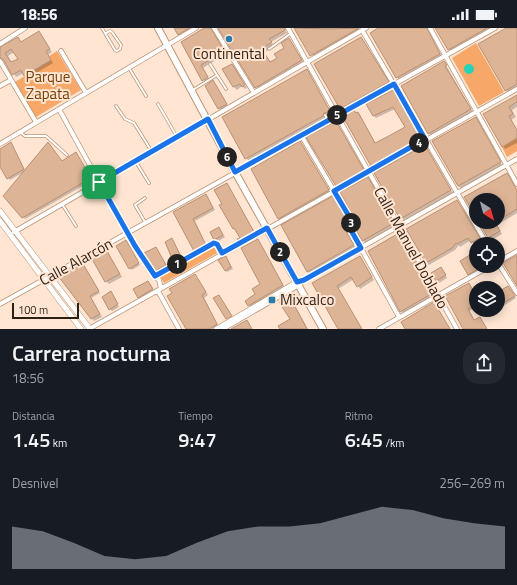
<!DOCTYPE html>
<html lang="es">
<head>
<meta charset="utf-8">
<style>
  :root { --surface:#171b24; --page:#242831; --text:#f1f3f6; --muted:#9ea1a6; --accent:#8c9099 }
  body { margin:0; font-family:"Titillium Web",sans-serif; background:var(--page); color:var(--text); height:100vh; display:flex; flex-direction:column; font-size:15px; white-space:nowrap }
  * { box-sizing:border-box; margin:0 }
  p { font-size:13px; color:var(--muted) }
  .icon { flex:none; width:22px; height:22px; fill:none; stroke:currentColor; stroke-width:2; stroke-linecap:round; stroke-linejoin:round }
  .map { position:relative; height:301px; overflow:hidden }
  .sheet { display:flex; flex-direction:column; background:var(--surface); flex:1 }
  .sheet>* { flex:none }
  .needle { width:26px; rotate:143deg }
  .fabs { position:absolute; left:469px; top:165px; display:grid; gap:8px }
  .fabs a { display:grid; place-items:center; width:36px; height:36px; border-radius:50%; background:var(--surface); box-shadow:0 2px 10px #0003; font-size:20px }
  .scale { position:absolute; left:12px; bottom:10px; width:67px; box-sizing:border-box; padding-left:4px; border:2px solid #2e1f13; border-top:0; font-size:11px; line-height:14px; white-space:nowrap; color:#2e1f13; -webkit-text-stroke:3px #ffe5d2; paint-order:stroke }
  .pin { position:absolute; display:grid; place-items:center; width:34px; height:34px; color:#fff; margin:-17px; border-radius:8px; box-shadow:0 2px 6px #0006 }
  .km { position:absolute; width:20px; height:20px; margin:-10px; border-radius:50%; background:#222; color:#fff; font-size:11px; line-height:20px; text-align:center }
  .round { display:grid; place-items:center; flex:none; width:42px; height:42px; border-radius:16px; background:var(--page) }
  .headline { display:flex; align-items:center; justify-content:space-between; height:68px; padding:0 12px }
  h1 { font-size:22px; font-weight:600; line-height:30px }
  .stats { display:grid; grid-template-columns:repeat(3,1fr); gap:6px; height:68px; padding:4px 12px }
  .stats div { display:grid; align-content:center }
  .stats b { font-size:20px; font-weight:600 }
  .stats small { font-size:11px; font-weight:400 }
  .stats p { font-size:11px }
  .chart { height:112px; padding:8px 12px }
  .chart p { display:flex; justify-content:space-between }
  .chart svg { width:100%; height:72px; margin-top:4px; fill:var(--accent); opacity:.7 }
  .status { display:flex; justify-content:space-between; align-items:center; height:28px; padding:0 20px; background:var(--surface); direction:ltr }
  .status svg { height:11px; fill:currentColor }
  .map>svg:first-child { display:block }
</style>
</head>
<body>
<div class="status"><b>18:56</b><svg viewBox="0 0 49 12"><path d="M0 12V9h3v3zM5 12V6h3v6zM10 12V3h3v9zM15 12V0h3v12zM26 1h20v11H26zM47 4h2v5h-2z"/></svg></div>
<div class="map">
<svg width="517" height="301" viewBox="0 0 517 301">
  <rect width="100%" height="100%" fill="#ffe5d2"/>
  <path fill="#f7a768" d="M 476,15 L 504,64 L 479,78 L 452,30 Z
    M 57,23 L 81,62 L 36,89 L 15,54 L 51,32 L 49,28 Z
    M 517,110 L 517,123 L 507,129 L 502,119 Z
    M 216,217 L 219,224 L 164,255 L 160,248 Z"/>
  <path fill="#26d3b6" d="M464 41a5 5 0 1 1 10 0a5 5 0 1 1-10 0Z"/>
  <path fill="#0003" fill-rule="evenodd" d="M 175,0 L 195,0 L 181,9 Z
    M 206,0 L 216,0 L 213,5 L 226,26 L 203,40 L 210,52 L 206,55 L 182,14 Z
    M 219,0 L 284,0 L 287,5 L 271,14 L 274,17 L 264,25 L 271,35 L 278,30 L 291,14 L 304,35 L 259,62 Z
    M 295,0 L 358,0 L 360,4 L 314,30 Z
    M 380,0 L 426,0 L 442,28 L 399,52 L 371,5 Z
    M 437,0 L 493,0 L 451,24 Z
    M 508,0 L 517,0 L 517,60 L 508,65 L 479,16 Z
    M 39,4 L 52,24 L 48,27 L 53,35 L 28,50 L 24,45 L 16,49 L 0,27 L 0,20 L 18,10 L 22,15 ZM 14,24 L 19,31 L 12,35 L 8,28 Z
    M 364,13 L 390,57 L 343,83 L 341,81 Z
    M 444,34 L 473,84 L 432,108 L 429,105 Z
    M 232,37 L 235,40 L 247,60 L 245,61 L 242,58 L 237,62 L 234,59 L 224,41 Z
    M 307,42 L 332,86 L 327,87 L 326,91 L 249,134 L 223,90 Z
    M 215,56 L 228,78 L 221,82 L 219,80 Z
    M 393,63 L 422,112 L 374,139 L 356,86 L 358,85 L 360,87 L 376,116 L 406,100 L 395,81 L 376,90 L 374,88 Z
    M 517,68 L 517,79 L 512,82 L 516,89 L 511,92 L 517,102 L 517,115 L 505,121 L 484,86 Z
    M 478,93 L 502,137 L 461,160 L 458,158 Z
    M 336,94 L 366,145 L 340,160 L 337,157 Z
    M 300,114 L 331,165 L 281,193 L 279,191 Z
    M 11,116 L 25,143 L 62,134 L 76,125 L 93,152 L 25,191 L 4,168 L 24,144 L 10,152 L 0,137 L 0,122 Z
    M 425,118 L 453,165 L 404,193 L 376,145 Z
    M 507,146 L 517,162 L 517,185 L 497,197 L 502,206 L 492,212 L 480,194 L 498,194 L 498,172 L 476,172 L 476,187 L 465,169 Z
    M 370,152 L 395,198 L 365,215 L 363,212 Z
    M 227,156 L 254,203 L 241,211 L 241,213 L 255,205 L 256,207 L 241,215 L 238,212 L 241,210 L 234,200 L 221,177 L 223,176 Z
    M 333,169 L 349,195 L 350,205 L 347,206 L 356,220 L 310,246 L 308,244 Z
    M 208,170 L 215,182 L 195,193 L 207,219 L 196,224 L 175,185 Z
    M 457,173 L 482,213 L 475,217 L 471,212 L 460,219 L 459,217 L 455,222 L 429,237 L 426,235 Z
    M 219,201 L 225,209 L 217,214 L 211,204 Z
    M 399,206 L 434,268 L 403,285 L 401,283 Z
    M 126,213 L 140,237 L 132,242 L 130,240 Z
    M 174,214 L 183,231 L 176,235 L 166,215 Z
    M 259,214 L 285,260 L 251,280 L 246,273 L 256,267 L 262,257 Z
    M 156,220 L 168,239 L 158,244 L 156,242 Z
    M 107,224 L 122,249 L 109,256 L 106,253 Z
    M 470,228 L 480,243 L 471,248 L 468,246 Z
    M 360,229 L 374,252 L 360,261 L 354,251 L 338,261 L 362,301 L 339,301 L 314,255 Z
    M 228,232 L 233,241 L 227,244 L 225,242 Z
    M 83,237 L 100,265 L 91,270 L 102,289 L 94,293 L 61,250 Z
    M 443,243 L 447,250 L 439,255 L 437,253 Z
    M 195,247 L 208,267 L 204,270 L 219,299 L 216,301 L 187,301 Z
    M 150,256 L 154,264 L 141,271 L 138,269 Z
    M 468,256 L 476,267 L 476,280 L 469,283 L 475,293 L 480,290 L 487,301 L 464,301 Z
    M 508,259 L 516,270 L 502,279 L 498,273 L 498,265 Z
    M 112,267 L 119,279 L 112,283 L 110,281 Z
    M 289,269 L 292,272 L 308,301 L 281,301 L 291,292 Z"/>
  <path fill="#ddb496" stroke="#b99174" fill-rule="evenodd" d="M 174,0 L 189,0 L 178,7 Z
    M 204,0 L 211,0 L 224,23 L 201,37 L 208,49 L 202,53 L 181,14 Z
    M 218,0 L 285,0 L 285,2 L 269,11 L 272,14 L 262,21 L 270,34 L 277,30 L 274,26 L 284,20 L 281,15 L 289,10 L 302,32 L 255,60 Z
    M 294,0 L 330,1 L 359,0 L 310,28 Z
    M 378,0 L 427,0 L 440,26 L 396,50 L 370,5 Z
    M 435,0 L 487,0 L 448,22 Z
    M 506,0 L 517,0 L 517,56 L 505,63 L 478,16 Z
    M 39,3 L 50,21 L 46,23 L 51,32 L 24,48 L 21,42 L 12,47 L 3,31 L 0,30 L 0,19 L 18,9 L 21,14 ZM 11,21 L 18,31 L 11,34 L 5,25 Z
    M 361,9 L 389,54 L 340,81 L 314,36 Z
    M 444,33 L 447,37 L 445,38 L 471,81 L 428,106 L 401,58 Z
    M 232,36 L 245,57 L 242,59 L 240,56 L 233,59 L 222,41 Z
    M 307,41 L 330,83 L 324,85 L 323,88 L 245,131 L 222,89 Z
    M 213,52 L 227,76 L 218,81 L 205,58 Z
    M 393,62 L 421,110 L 371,138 L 343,89 L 354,82 L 356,85 L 358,84 L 375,115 L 387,109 L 405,99 L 393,79 L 373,88 L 366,76 Z
    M 517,67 L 517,74 L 509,79 L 513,86 L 509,88 L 517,102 L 517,110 L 502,119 L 483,86 Z
    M 476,89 L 501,134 L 458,158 L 432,113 Z
    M 336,93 L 364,142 L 336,158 L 306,109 Z
    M 300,113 L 329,162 L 278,191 L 251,141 Z
    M 11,114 L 24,141 L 7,151 L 0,139 L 0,121 Z
    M 48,114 L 62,133 L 76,124 L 91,150 L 22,190 L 3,168 Z
    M 425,117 L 451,162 L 400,191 L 374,145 Z
    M 507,145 L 517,162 L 517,181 L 498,193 L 498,172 L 476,172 L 476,189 L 464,169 Z
    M 368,149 L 394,195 L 362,213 L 355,200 L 353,188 L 340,164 Z
    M 227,155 L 254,204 L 238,213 L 237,211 L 240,210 L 234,200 L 233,201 L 219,177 L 222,176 L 214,162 Z
    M 206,166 L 213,180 L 193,191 L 206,217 L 194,223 L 173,184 Z
    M 333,168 L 347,191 L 348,202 L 346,203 L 354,217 L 307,244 L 281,197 Z
    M 457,172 L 480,210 L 471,215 L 468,210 L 457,216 L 456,215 L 452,220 L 426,235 L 406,201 Z
    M 479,194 L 495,194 L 500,203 L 488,210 Z
    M 219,199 L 223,207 L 214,212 L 210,204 Z
    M 399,205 L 433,265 L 400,284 L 368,223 Z
    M 172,210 L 181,229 L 173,233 L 165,214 Z
    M 258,211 L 283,257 L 248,278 L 245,273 L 255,266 L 252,261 L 260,256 L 241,220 Z
    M 126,212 L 139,235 L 129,241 L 116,218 Z
    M 156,219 L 166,237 L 155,243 L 144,225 Z
    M 107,223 L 120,246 L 105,254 L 92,231 Z
    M 470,227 L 478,241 L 468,247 L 460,233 Z
    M 517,227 L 517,258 L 503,235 Z
    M 226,228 L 231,239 L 225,243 L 218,232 Z
    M 360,228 L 372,249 L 357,259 L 351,249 L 337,258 L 362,301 L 338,301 L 312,255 Z
    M 83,236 L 99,263 L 90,268 L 100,286 L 91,291 L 59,249 Z
    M 441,239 L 446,247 L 436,253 L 431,245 Z
    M 195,246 L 206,264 L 202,267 L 217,296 L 209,301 L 186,301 L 167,268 L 172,265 L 169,261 Z
    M 148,253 L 153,261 L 138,270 L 133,261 Z
    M 469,255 L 476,268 L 476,276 L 468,281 L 474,292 L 480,289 L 487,301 L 463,301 L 445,268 Z
    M 508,258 L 515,268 L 499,277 L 498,264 Z
    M 111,263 L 118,276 L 109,282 L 102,269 Z
    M 219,267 L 232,288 L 226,291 L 213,270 Z
    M 289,268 L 299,286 L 307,301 L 280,301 L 278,298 L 290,291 L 279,274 Z
    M 434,274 L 450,301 L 405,301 L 401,294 Z
    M 247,292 L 252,301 L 231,301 Z"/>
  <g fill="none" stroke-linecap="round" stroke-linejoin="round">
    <g stroke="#bc9577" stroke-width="3.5">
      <path id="service" d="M 102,0 L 115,22 L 117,23 L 120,21 L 121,17 L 112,4 L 110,3 L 106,5
        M 269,21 L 290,6
        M 210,36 L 226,61
        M 129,40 L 146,68
        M 193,62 L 217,47
        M 158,76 L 177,109
        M 116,78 L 125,91 L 134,95 L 152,124
        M 325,87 L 328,92
        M 21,105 L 25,108 L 46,108 L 67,127
        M 136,134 L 149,155
        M 62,176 L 76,198
        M 145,194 L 135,177 L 145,170
        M 156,248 L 214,215 L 217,216 L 222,225"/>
    </g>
    <g stroke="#bc9577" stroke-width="5.5">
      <path id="minor" d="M 214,0 L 254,65
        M 288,0 L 457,301
        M 430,0 L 517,156
        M 362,2 L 487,216
        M 0,16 L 25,0
        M 61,23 L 86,65
        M 0,33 L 36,94
        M 0,58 L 11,52
        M 59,81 L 127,205 L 151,244 L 159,252 L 161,260 L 158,263 L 179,301
        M 301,107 L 350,190 L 352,204 L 399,289
        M 0,116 L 196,0
        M 14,204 L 366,0
        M 498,234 L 517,223
        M 498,235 L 517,265
        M 0,276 L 495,0
        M 89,301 L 517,61
        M 216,301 L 298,253
        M 223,301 L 299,257 L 304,252 L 517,131
        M 379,301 L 490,238"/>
    </g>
    <g stroke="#bc9577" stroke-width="6">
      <path id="tertiary" d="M 0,183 L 90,301
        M 0,193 L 81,301"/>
    </g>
    <g stroke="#bc9577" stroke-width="8">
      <path id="primary" d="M 158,0 L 235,144 L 323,301"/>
    </g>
    <use href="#service" stroke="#fff" stroke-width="2"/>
    <use href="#minor" stroke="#fff" stroke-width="4"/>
    <use href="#tertiary" stroke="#fff" stroke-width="5"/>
    <use href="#primary" stroke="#fff" stroke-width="6"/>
  </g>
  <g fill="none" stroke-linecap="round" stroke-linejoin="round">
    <g stroke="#fff" stroke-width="8">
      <path id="route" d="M 394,56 L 425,111 L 334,163 L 350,190 L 352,204 L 361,220 L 304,252 L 297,254 L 267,200 L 222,225 L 217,216 L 214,215 L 155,248 L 135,218 L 99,154 L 208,91 L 235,144 Z"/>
    </g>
    <use href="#route" stroke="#1a73e8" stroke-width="5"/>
  </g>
  <g fill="#257cab" stroke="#ffe5d2" stroke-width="1.5">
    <circle cx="229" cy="11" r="4"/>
    <rect x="268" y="268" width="8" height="8" rx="2"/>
  </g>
  <g text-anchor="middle" stroke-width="4" stroke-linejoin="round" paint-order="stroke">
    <g font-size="15" fill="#2e1f13" stroke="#ffe5d2">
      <text x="229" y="31">Continental</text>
      <text x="280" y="277" text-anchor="start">Mixcalco</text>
    </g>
    <g font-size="15" fill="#763e03" stroke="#ffe5d2">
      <text x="48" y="54">Parque<tspan x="48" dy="17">Zapata</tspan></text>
    </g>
    <g font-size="15" fill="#2e1f13" stroke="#ffe5d2">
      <text transform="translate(411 220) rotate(61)" y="5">Calle Manuel Doblado</text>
      <text transform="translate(76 234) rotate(-29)" y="5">Calle Alarcón</text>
    </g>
  </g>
</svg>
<div class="fabs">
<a><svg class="needle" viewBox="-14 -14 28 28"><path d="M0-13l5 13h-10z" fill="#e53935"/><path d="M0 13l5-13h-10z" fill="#9ea1a6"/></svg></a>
<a><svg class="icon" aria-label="locate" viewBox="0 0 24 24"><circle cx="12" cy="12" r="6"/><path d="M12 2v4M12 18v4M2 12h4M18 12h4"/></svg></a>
<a><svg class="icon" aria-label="layers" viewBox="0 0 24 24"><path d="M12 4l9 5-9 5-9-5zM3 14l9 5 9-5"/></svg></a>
</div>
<div class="scale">100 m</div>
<div class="pin" style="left:99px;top:154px;background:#1e9e55"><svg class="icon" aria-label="arrive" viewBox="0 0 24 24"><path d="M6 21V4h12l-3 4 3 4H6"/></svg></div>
<b class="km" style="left:177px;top:236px">1</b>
<b class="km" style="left:280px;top:224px">2</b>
<b class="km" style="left:351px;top:195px">3</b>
<b class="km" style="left:419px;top:115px">4</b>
<b class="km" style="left:337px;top:87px">5</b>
<b class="km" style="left:227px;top:129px">6</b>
</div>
<section class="sheet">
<div class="headline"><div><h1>Carrera nocturna</h1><p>18:56</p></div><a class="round"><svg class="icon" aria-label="share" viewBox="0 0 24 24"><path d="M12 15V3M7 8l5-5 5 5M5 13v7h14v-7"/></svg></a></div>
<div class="stats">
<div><p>Distancia</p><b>1.45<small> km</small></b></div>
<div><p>Tiempo</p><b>9:47</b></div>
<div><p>Ritmo</p><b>6:45<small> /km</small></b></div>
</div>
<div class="chart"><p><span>Desnivel</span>256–269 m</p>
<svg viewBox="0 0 160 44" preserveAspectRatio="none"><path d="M0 44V18L10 21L20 28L30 36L40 38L50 36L60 28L70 21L80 18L90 18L100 16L110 11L120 6L130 8L140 13L150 16L160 18V44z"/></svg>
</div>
</section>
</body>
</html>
